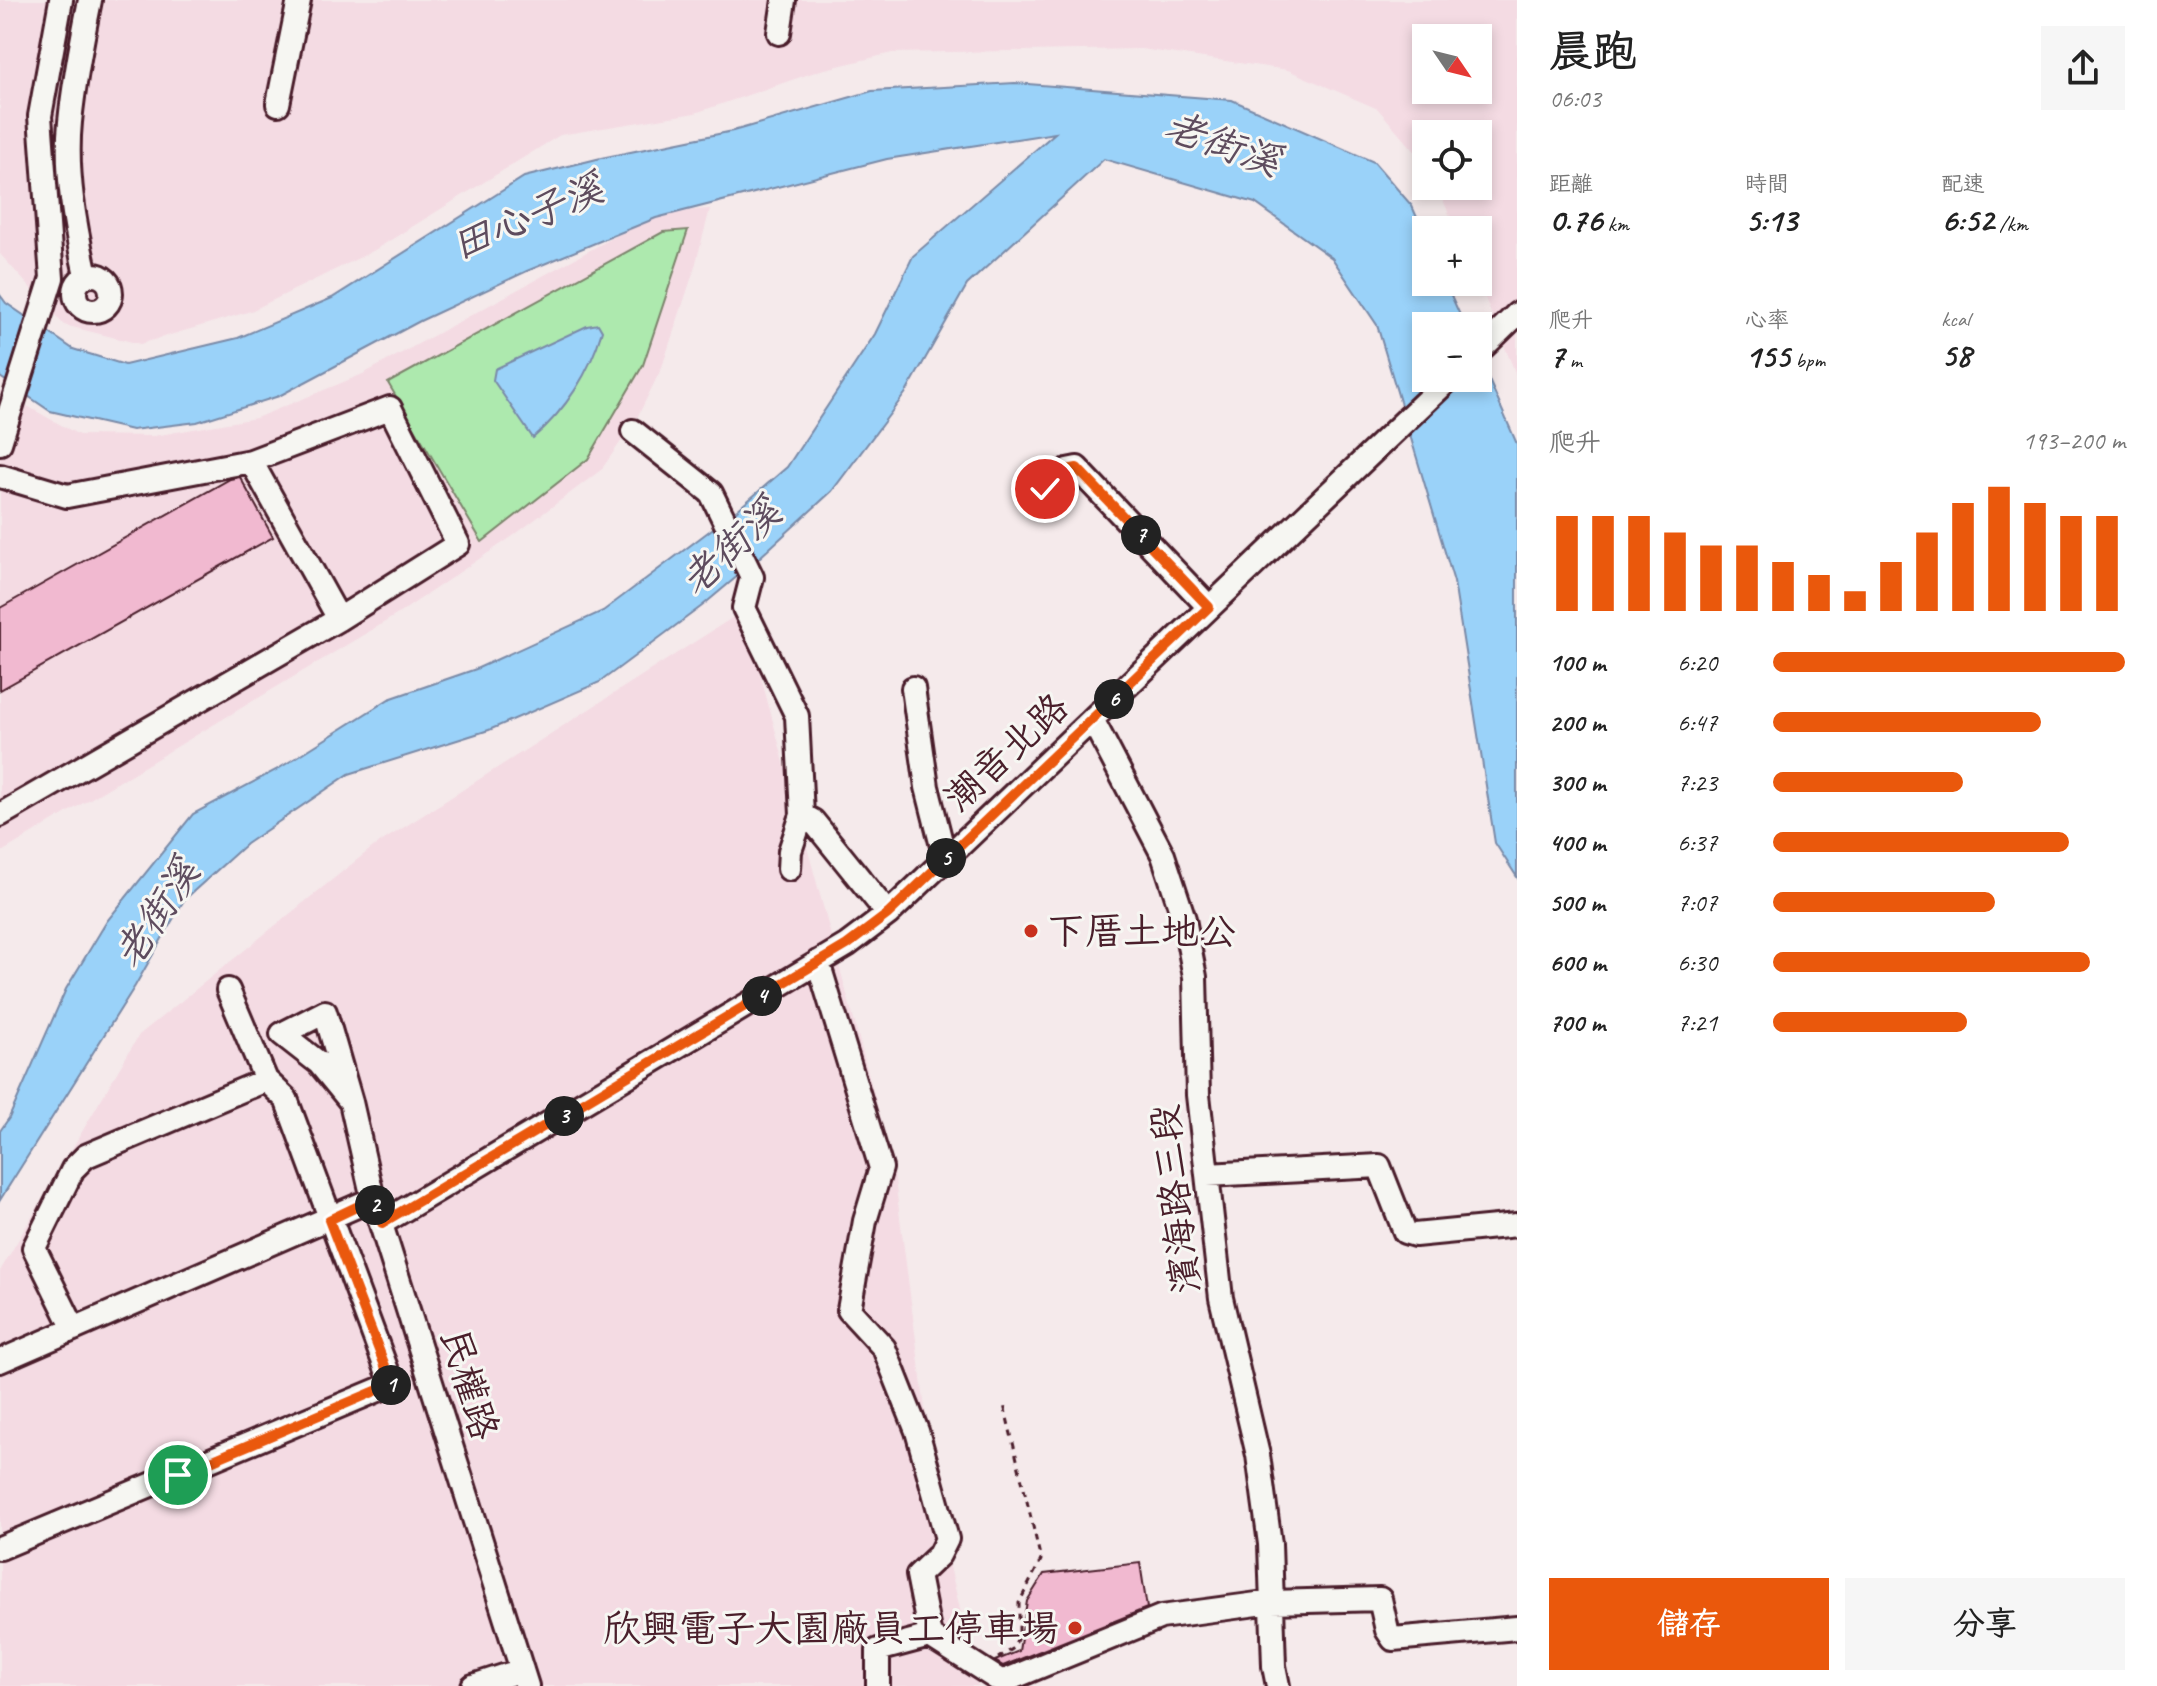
<!DOCTYPE html>
<html lang="zh-TW">
<head>
<meta charset="utf-8">
<style>
  :root { --surface:#fff; --page:#f6f6f6; --text:#222; --muted:#767676; --accent:#ea580c }
  body { margin:0; font-family:Caveat,"LXGW WenKai TC",sans-serif; background:var(--page); color:var(--text); height:100vh; display:flex; flex-direction:column; font-size:30px; white-space:nowrap }
  * { box-sizing:border-box; margin:0 }
  p { font-size:26px; color:var(--muted) }
  .icon { flex:none; width:44px; height:44px; fill:none; stroke:currentColor; stroke-width:2; stroke-linecap:round; stroke-linejoin:round }
  .map { position:relative; flex:1; overflow:hidden }
  .panel { display:flex; flex-direction:column; background:var(--surface); width:640px }
  .panel>* { flex:none }
  .needle { width:52px; rotate:125deg }
  .tools { position:absolute; left:1412px; top:24px; display:grid; gap:16px }
  .tools a { display:grid; place-items:center; width:80px; height:80px; border-radius:0px; background:var(--surface); box-shadow:0 4px 12px #0003; font-size:40px }
  .pin { position:absolute; display:grid; place-items:center; width:68px; height:68px; color:#fff; margin:-34px; border:4px solid #fff; border-radius:50%; box-shadow:0 2px 8px #0007 }
  .km { position:absolute; width:40px; height:40px; margin:-20px; border-radius:50%; background:#222; color:#fff; font-size:22px; line-height:40px; text-align:center }
  .round { display:grid; place-items:center; flex:none; width:84px; height:84px; border-radius:0px; background:var(--page) }
  .head { display:flex; align-items:center; justify-content:space-between; height:136px; padding:0 32px }
  h1 { font-size:44px; font-weight:800; line-height:60px }
  .metrics { display:grid; grid-template-columns:repeat(3,1fr); gap:12px; height:136px; padding:8px 32px }
  .metrics div { display:grid; align-content:center }
  .metrics b { font-size:34px; font-weight:800 }
  .metrics small { font-size:22px; font-weight:400 }
  .metrics p { font-size:22px }
  .chart { height:224px; padding:16px 32px }
  .chart p { display:flex; justify-content:space-between }
  .chart svg { width:100%; height:144px; margin-top:8px; stroke:var(--accent); stroke-width:6 }
  .primary-button { display:flex; gap:16px; margin-top:auto; padding:16px 32px }
  .primary-button a { flex:1; height:92px; border-radius:0px; background:var(--accent); color:#fff; font-size:32px; font-weight:800; line-height:92px; text-align:center }
  .primary-button a+a { background:var(--page); color:var(--text) }
  ul { padding:0 32px; list-style:none; font-size:26px }
  li { display:grid; grid-template-columns:128px 96px 1fr; align-items:center; height:60px }
  li i { height:20px; border-radius:10px; background:var(--accent) }
  main { display:flex; flex:1; min-height:0 }
  .map>svg:first-child { display:block }
</style>
</head>
<body>
<main>
<div class="map">
<svg width="1517" height="1686" viewBox="0 0 1517 1686">
  <rect width="100%" height="100%" fill="#f5eaeb"/>
  <filter id="ink" filterUnits="userSpaceOnUse"><feTurbulence type="fractalNoise" baseFrequency=".0125" numOctaves="2"/><feDisplacementMap in="SourceGraphic" scale="16" xChannelSelector="R" yChannelSelector="G"/><feConvolveMatrix kernelMatrix="1 2 1 2 8 2 1 2 1" color-interpolation-filters="sRGB"/></filter>
  <g filter="url(#ink)">
    <path fill="#f4dbe3" fill-rule="evenodd" d="M 0,0 L 1517,0 L 1517,377 L 1478,281 L 1478,230 L 1456,230 L 1437,186 L 1478,186 L 1478,134 L 1426,134 L 1426,164 L 1378,109 L 1288,70 L 1141,49 L 892,53 L 821,70 L 695,113 L 560,135 L 373,251 L 251,311 L 140,344 L 64,325 L 0,254 ZM 1426,38 L 1478,38 L 1478,90 L 1426,90 Z
      M 710,209 L 694,270 L 662,367 L 636,420 L 601,470 L 513,536 L 398,614 L 0,853 L 0,391 L 79,435 L 154,436 L 256,418 L 363,374 L 660,212 Z
      M 743,611 L 893,1164 L 940,1524 L 978,1686 L 0,1686 L 0,1271 L 139,1035 L 373,847 Z"/>
    <path fill="#ade9ae" stroke="#7c846c" stroke-width="2" d="M 688,230 L 643,365 L 588,459 L 482,542 L 388,383 L 663,232 Z"/>
    <path fill="#9ad2f9" stroke="#7a8aa7" stroke-width="2" d="M 1015,83 L 1232,100 L 1374,162 L 1412,206 L 1426,238 L 1426,282 L 1445,282 L 1465,326 L 1426,326 L 1426,378 L 1478,378 L 1478,355 L 1517,444 L 1517,877 L 1495,843 L 1454,582 L 1377,325 L 1332,258 L 1255,203 L 1104,159 L 967,285 L 907,391 L 832,491 L 758,559 L 702,606 L 600,682 L 489,730 L 349,774 L 246,844 L 184,900 L 135,986 L 0,1200 L 0,1131 L 9,1118 L 66,989 L 107,921 L 193,814 L 278,769 L 389,699 L 476,669 L 603,611 L 736,511 L 787,467 L 875,334 L 913,256 L 1055,133 L 887,159 L 656,218 L 527,271 L 420,321 L 279,396 L 197,422 L 132,430 L 50,411 L 0,377 L 0,295 L 6,303 L 73,349 L 125,365 L 238,338 L 332,298 L 524,177 L 601,158 L 733,131 L 872,91 Z
      M 598,324 L 602,331 C 590,372 566,410 533,438 L 493,380 L 495,369 L 587,326 Z"/>
    <path fill="#f1b9d0" stroke="#4a1f2b" stroke-width="2" d="M 240,477 L 273,537 L 0,690 L 0,608 L 230,479 Z
      M 1140,1563 L 1147,1608 L 1003,1666 L 995,1661 L 1019,1651 L 1027,1601 L 1044,1574 Z"/>
    <g fill="none" stroke-linecap="round" stroke-linejoin="round">
      <g stroke="#4a1f2b" stroke-width="28">
        <path id="minor" d="M 779,33 L 784,0
          M 278,104 L 299,0
          M75 293a18 18 0 1 1 36 0a18 18 0 1 1-36 0Z
          M 86,275 C 75,226 65,172 70,122 C 74,81 82,40 90,0
          M 1478,352 L 1517,314
          M 633,431 L 711,493 L 752,577 L 744,608 L 797,716 L 802,815 L 790,851 L 789,869
          M 0,443 L 52,278 L 40,116 L 61,0
          M 251,461 L 339,619
          M 0,476 L 67,496 L 251,461 L 390,408 L 458,544 L 339,619 L 0,815
          M 1045,489 L 1067,470 L 1077,468 L 1209,607
          M 913,688 L 927,787 L 945,858
          M 1093,721 L 1163,855 L 1184,919 L 1195,977 L 1198,1095 L 1221,1298 L 1258,1455 L 1270,1544 L 1274,1666 L 1278,1686
          M 802,815 L 813,821 L 888,914
          M 818,962 L 881,1168 L 865,1221 L 849,1310 L 884,1348 L 917,1431 L 947,1539 L 939,1555 L 918,1575 L 930,1636
          M 351,1102 L 319,1063 L 282,1034 L 325,1012 L 351,1102 L 373,1199 L 527,1686
          M 1207,1175 L 1379,1166 L 1405,1232 L 1415,1235 L 1517,1225
          M 382,1223 L 847,945 L 888,914 L 1450,378
          M 74,1329 L 34,1248 L 73,1169 L 86,1156 L 266,1080
          M 0,1361 L 373,1199
          M 0,1548 L 392,1384 L 286,1099 L 266,1080 L 228,990
          M 930,1636 L 1002,1682 L 1161,1617 L 1272,1602 L 1380,1599 L 1387,1630 L 1393,1639 L 1517,1628
          M 473,1686 L 522,1670
          M 878,1686 L 878,1650 L 930,1636"/>
      </g>
      <path stroke="#4a1f2b" stroke-width="3" stroke-dasharray="6 6" stroke-linecap="butt" d="M 998,1658 L 1014,1648 L 1019,1633 L 1019,1603 L 1041,1560 L 1004,1405"/>
      <use href="#minor" stroke="#f6f6f2" stroke-width="22"/>
    </g>
  </g>
  <g fill="none" stroke-linecap="round" stroke-linejoin="round" filter="url(#ink)">
    <g stroke="#fff" stroke-width="16">
      <path id="route" d="M 178,1475 L 392,1384 L 329,1220 L 373,1199 L 382,1223 L 847,945 L 888,914 L 1209,607 L 1077,468 L 1067,470 L 1045,489"/>
    </g>
    <use href="#route" stroke="#ea580c" stroke-width="10"/>
  </g>
  <g fill="#c8321e" stroke="#f6f6f2" stroke-width="3">
    <circle cx="1031" cy="931" r="8"/>
    <circle cx="1075" cy="1628" r="8"/>
  </g>
  <g text-anchor="middle" stroke-width="6" stroke-linejoin="round" paint-order="stroke">
    <g font-size="38" fill="#4a1f2b" stroke="#f6f6f2">
      <text transform="translate(1006 752) rotate(-43)" y="13">潮音北路</text>
      <text transform="translate(1175 1199) rotate(-97)" y="13">濱海路三段</text>
      <text transform="translate(470 1384) rotate(73)" y="13">民權路</text>
    </g>
    <g font-size="38" fill="#4a1f2b" stroke="#f6f6f2" text-anchor="start">
      <text x="1047" y="944">下厝土地公</text>
      <text x="1059" y="1641" text-anchor="end">欣興電子大園廠員工停車場</text>
    </g>
    <g font-size="40" font-style="italic" fill="#5e4c5e" stroke="#f6f6f2">
      <text transform="translate(1223 143) rotate(19)" y="14">老街溪</text>
      <text transform="translate(527 216) rotate(-23)" y="14">田心子溪</text>
      <text transform="translate(730 546) rotate(-43)" y="14">老街溪</text>
      <text transform="translate(156 913) rotate(-57)" y="14">老街溪</text>
    </g>
  </g>
</svg>
<div class="tools">
<a><svg class="needle" viewBox="-14 -14 28 28"><path d="M0-13l5 13h-10z" fill="#e53935"/><path d="M0 13l5-13h-10z" fill="#767676"/></svg></a>
<a><svg class="icon" aria-label="locate" viewBox="0 0 24 24"><circle cx="12" cy="12" r="6"/><path d="M12 2v4M12 18v4M2 12h4M18 12h4"/></svg></a>
<a>+</a>
<a>−</a>
</div>
<div class="pin" style="left:178px;top:1475px;background:#1e9e55"><svg class="icon" aria-label="arrive" viewBox="0 0 24 24"><path d="M6 21V4h12l-3 4 3 4H6"/></svg></div>
<div class="pin" style="left:1045px;top:489px;background:#d93025"><svg class="icon" aria-label="check" viewBox="0 0 24 24"><path d="M5 12l5 5 9-10"/></svg></div>
<b class="km" style="left:391px;top:1385px">1</b>
<b class="km" style="left:375px;top:1205px">2</b>
<b class="km" style="left:564px;top:1116px">3</b>
<b class="km" style="left:762px;top:996px">4</b>
<b class="km" style="left:946px;top:858px">5</b>
<b class="km" style="left:1114px;top:699px">6</b>
<b class="km" style="left:1141px;top:535px">7</b>
</div>
<section class="panel">
<div class="head"><div><h1>晨跑</h1><p>06:03</p></div><a class="round"><svg class="icon" aria-label="share" viewBox="0 0 24 24"><path d="M12 15V3M7 8l5-5 5 5M5 13v7h14v-7"/></svg></a></div>
<div class="metrics">
<div><p>距離</p><b>0.76<small> km</small></b></div>
<div><p>時間</p><b>5:13</b></div>
<div><p>配速</p><b>6:52<small> /km</small></b></div>
</div>
<div class="metrics">
<div><p>爬升</p><b>7<small> m</small></b></div>
<div><p>心率</p><b>155<small> bpm</small></b></div>
<div><p>kcal</p><b>58</b></div>
</div>
<div class="chart"><p><span>爬升</span>193–200 m</p>
<svg viewBox="0 0 160 44" preserveAspectRatio="none"><path d="M5 44V15M15 44V15M25 44V15M35 44V20M45 44V24M55 44V24M65 44V29M75 44V33M85 44V38M95 44V29M105 44V20M115 44V11M125 44V6M135 44V11M145 44V15M155 44V15"/></svg>
</div>
<ul>
<li><b>100 m</b>6:20<i style="width:100%"></i></li>
<li><b>200 m</b>6:47<i style="width:76%"></i></li>
<li><b>300 m</b>7:23<i style="width:54%"></i></li>
<li><b>400 m</b>6:37<i style="width:84%"></i></li>
<li><b>500 m</b>7:07<i style="width:63%"></i></li>
<li><b>600 m</b>6:30<i style="width:90%"></i></li>
<li><b>700 m</b>7:21<i style="width:55%"></i></li>
</ul>
<div class="primary-button"><a>儲存</a><a>分享</a></div>
</section>
</main>
</body>
</html>
